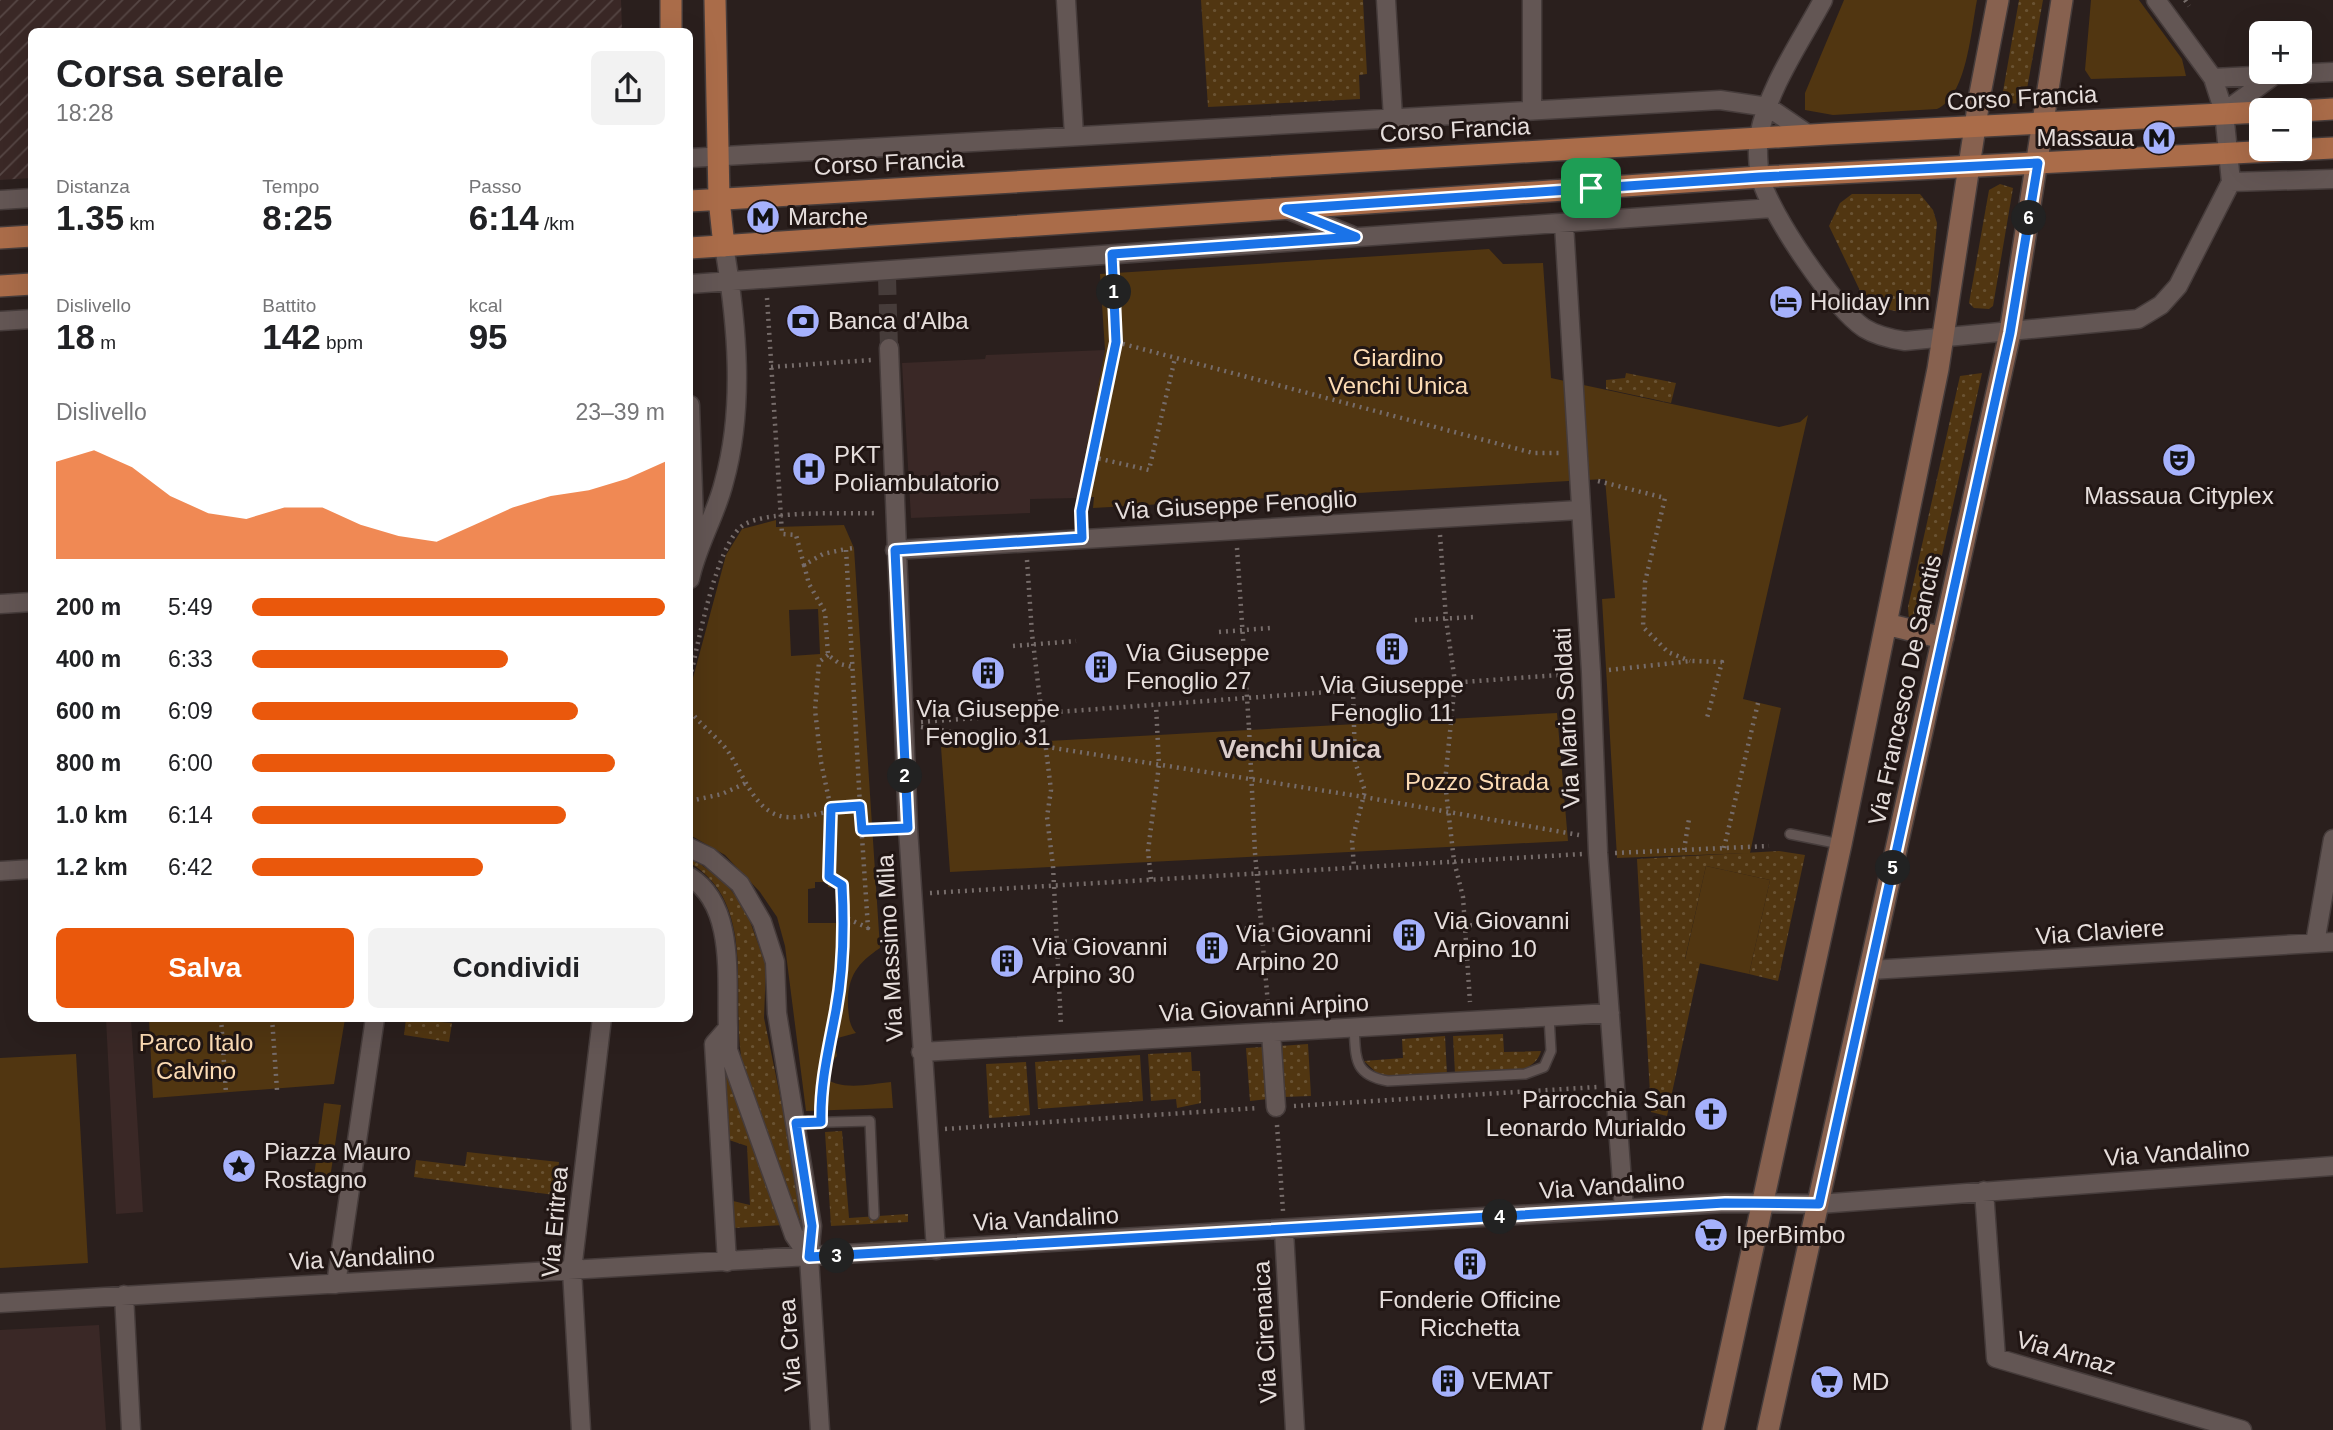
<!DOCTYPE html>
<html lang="it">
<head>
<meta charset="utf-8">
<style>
  :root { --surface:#fff; --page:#f2f2f2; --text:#202124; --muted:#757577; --accent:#ea580c }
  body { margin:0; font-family:Helvetica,sans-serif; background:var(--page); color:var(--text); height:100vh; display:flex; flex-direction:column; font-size:26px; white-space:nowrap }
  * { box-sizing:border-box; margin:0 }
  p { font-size:23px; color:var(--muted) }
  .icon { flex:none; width:38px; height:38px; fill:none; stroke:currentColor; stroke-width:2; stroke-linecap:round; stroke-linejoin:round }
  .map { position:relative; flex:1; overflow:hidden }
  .sheet { position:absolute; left:28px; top:28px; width:665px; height:994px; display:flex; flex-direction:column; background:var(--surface); border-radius:10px; box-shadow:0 7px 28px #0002 }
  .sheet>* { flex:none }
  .tools { position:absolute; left:2249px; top:21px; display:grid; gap:14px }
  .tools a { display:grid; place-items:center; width:63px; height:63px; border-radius:10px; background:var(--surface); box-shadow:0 7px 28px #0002; font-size:35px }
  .pin { position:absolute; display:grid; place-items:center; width:60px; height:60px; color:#fff; margin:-30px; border-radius:14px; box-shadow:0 4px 10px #0006 }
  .km { position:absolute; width:35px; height:35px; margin:-18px; border-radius:50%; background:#222; color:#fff; font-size:19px; line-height:35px; text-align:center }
  .round { display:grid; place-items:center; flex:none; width:74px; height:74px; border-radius:10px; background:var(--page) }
  .head { display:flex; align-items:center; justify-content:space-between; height:119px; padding:0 28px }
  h1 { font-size:38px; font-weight:800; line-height:52px }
  .metrics { display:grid; grid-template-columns:repeat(3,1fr); gap:10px; height:119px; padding:7px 28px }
  .metrics div { display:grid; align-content:center }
  .metrics b { font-size:35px; font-weight:800 }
  .metrics small { font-size:19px; font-weight:400 }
  .metrics p { font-size:19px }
  .chart { height:196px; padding:14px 28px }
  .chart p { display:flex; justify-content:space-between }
  .chart svg { width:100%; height:126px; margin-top:7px; fill:var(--accent); opacity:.7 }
  .button { display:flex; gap:14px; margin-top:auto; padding:14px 28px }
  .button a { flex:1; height:80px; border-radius:10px; background:var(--accent); color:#fff; font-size:28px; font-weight:800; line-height:80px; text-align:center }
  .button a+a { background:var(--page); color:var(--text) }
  ul { padding:0 28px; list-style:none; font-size:23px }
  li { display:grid; grid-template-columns:112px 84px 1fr; align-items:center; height:52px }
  li i { height:18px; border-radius:9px; background:var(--accent) }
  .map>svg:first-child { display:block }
</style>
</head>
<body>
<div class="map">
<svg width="2333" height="1430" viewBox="0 0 2333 1430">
  <defs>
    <pattern id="industrial-furrows" width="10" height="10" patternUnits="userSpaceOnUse" patternTransform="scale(1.75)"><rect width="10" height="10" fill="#3a2826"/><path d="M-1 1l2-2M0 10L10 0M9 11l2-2" fill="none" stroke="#564745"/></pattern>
    <pattern id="grass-dots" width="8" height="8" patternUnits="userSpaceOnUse" patternTransform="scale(1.75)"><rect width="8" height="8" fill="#513611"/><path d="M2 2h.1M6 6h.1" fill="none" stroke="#6a5333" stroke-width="1.8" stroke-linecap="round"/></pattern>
  </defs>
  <rect width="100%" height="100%" fill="#2a1f1d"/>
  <path fill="#3a2826" d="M 1105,350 L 1077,498 L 1030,499 L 1030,513 L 911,518 L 902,363 L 985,359 L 986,355 Z
    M 106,1019 L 131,1019 L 143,1212 L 116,1214 Z
    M 99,1325 L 106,1430 L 0,1430 L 0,1330 Z"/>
  <path fill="url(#industrial-furrows)" d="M 0,0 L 621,0 L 622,31 L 32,32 L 31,178 L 0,180 Z"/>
  <path fill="url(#grass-dots)" d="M 1201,0 L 1363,0 L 1367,74 L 1359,75 L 1360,99 L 1208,107 Z
    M 2019,0 L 2043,0 L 2025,100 L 2021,103 L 2006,104 L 2002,97 Z
    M 2000,184 L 2013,188 L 1993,306 L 1989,309 L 1974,308 L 1969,303 L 1989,190 Z
    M 1852,194 L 1920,194 L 1933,210 L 1937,223 L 1929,308 C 1905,316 1885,311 1864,299 L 1829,226 L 1840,203 Z
    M 1626,373 L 1676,383 L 1671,403 L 1606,389 L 1606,380 L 1625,378 Z
    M 1982,373 L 1928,619 L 1922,624 L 1909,620 L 1908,607 L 1960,376 Z
    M 1779,851 L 1805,855 L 1778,981 L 1749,974 L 1770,880 L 1706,866 L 1685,959 L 1700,963 L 1667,1116 L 1651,1112 L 1637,859 Z
    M 690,856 L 726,884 L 745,908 L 766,965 L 764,1018 L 806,1222 L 801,1223 C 783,1175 749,1104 741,1056 C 732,991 756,902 690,863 Z
    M 406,1019 L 452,1023 L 449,1042 L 404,1035 Z
    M 1503,1034 L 1504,1052 L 1541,1051 C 1533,1081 1480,1073 1455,1074 L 1453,1036 Z
    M 1445,1036 L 1447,1075 L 1389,1078 L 1380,1076 L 1364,1061 L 1403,1058 L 1402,1039 Z
    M 1308,1044 L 1311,1096 L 1283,1097 L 1280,1046 Z
    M 1264,1047 L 1268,1099 L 1250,1101 L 1246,1048 Z
    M 1191,1052 L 1192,1071 L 1200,1071 L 1201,1103 L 1177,1108 L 1176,1099 L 1151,1101 L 1148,1054 Z
    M 1140,1055 L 1143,1101 L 1038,1109 L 1035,1062 Z
    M 1026,1062 L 1030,1115 L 989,1118 L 986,1064 Z
    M 724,1066 L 784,1225 L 734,1228 L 733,1201 L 750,1205 L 747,1146 L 729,1140 Z
    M 842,1131 L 849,1218 L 908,1214 L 908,1222 L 831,1226 L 825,1132 Z
    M 467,1152 L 559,1162 L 555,1195 L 414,1177 L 416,1160 L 465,1166 Z"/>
  <path fill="#513611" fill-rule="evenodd" d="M 1844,0 L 1977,0 C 1971,30 1967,96 1937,109 L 1833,115 L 1805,110 L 1805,93 Z
    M 2091,0 L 2139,0 L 2182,59 L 2186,76 L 2091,79 L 2085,70 Z
    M 1489,249 L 1503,264 L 1543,263 L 1551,378 L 1779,427 L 1800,422 L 1808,415 L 1743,699 L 1781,708 L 1750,853 L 1617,858 L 1602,599 L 1615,598 L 1605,479 L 1093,508 L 1094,497 L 1077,498 L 1105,350 L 1100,274 Z
    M 776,520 L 776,527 L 844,525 L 854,548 L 880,948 C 856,964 847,978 848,1007 C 849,1017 849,1025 856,1033 L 834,1039 L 837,1056 L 821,1075 C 839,1092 869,1084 891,1082 L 893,1108 L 806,1111 L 785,946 L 777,917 L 760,892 L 725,855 L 690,835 L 690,689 L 726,555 L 742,529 ZM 818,609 L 820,654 L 791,656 L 789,610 ZM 815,882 L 828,882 L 828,887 L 836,888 L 837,923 L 808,923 L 808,889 L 815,888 Z
    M 1557,713 L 1568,841 L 950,872 L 941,747 Z
    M 1706,866 L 1770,880 L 1749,974 L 1685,960 Z
    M 149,1019 L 345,1019 L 334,1084 L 153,1098 Z
    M 76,1054 L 88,1263 L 0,1268 L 0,1058 Z
    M 324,1103 L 341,1105 L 329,1185 L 313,1183 Z"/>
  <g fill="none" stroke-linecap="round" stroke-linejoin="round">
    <path stroke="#463c3a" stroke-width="18" stroke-dasharray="18 9" stroke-linecap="butt" d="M 887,277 L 889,348"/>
    <g stroke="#463c3b" stroke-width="12">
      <path id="lane" d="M 1790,834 L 1840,844
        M 1354,1027 C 1356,1058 1353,1075 1388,1081 L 1525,1074 L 1544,1067 L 1551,1051 L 1549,1017
        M 796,1123 L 870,1121 L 874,1215"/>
    </g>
    <g stroke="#463c3b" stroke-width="21">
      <path id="street" d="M 1066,0 L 1074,136
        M 1386,0 L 1393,118
        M 1532,0 L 1532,110
        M 1823,0 C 1800,43 1768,88 1759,136 C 1757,148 1758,168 1761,179 C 1770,214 1834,308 1864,328 C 1877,336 1891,339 1905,341 L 2138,319 L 2161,305 L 2178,286 L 2231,182 L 2224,112 L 2213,78 L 2156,0
        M 2213,78 L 2333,72
        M 2224,112 L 2273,76
        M 690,158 L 1720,100 L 1768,107 L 1809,135
        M 2231,182 L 2333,179
        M 0,200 L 32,198
        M 1286,209 L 1351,235
        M 1564,224 L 1591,672 L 1598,853 L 1624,1209
        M 690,284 L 1772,208
        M 0,321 L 32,319
        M 889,348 L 908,828 L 936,1250
        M 690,405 L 695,549
        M 895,550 L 1579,510
        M 690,579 C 697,545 716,515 724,482 C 745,407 737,322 724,246
        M 0,604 L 32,602
        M 690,848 L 709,857 L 740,884 L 762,922 L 775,962 L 777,1013 L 812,1226 L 809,1257 L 820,1430
        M 0,871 L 32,869
        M 690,877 C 736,906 726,980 728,1028 L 714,1044 L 727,1262
        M 2315,943 L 2333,839
        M 1871,970 L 2333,942
        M 728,1028 L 728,1050 L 794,1235 L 809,1257
        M 1271,1032 L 1276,1107
        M 921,1052 L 1610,1013
        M 1984,1191 L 1996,1358 L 2242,1430
        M 1284,1231 L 1295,1430
        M 336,1284 L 375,1018
        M 124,1295 L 131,1430
        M 0,1303 L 1725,1203 L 1819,1204 L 2333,1166
        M 581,1430 L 572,1270 L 602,1018"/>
    </g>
    <g stroke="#463c3b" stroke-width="24">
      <path id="secondary" d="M 1886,624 L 1943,638
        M 1713,1430 L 1841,844 L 1938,369 L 1980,94 L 1998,0
        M 1768,1430 L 2010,333 L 2062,0"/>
    </g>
    <g stroke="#463c3b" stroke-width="24">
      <path id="primary" d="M 671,0 L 671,32
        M 715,0 L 719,199 L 724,246
        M 2300,111 L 2333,109
        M 690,201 L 1828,134 L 2261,112
        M 0,238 L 32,236
        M 690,248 L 1760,177 L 2333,148
        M 0,286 L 32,284"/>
    </g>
    <path stroke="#766c6a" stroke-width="4.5" stroke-dasharray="2 5" stroke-linecap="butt" d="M 2185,0 L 2189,6
      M 767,298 L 782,534 L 796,535 L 804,565 L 823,554 L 846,549
      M 1116,342 L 1533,453 L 1559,453
      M 771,367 L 871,360
      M 1092,457 L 1149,470 L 1175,358
      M 1598,481 L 1665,498 L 1645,582 L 1643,627 L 1668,652 L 1690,661
      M 1081,523 L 1116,342 L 1113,273
      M 1440,535 L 1446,619 L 1455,682 L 1445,782 L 1454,861 L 1463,897 L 1470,1002
      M 1237,548 L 1249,728
      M 1027,560 L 1032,634 L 1051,790 L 1047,817 L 1053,866 L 1061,1025
      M 804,565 L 809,584 L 825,612 L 828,655 L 840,664 L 853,667
      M 1415,620 L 1475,617
      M 1219,632 L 1270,628
      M 1013,646 L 1076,641
      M 828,655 L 819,662 L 815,710 L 821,762 L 831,809 L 829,878 L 842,885 L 844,917 L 868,928 L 860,806
      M 1609,670 L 1691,661 L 1722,662 L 1707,718
      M 690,678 C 698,645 717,539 745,524 C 771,510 846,514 878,513
      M 1353,690 L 1355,762 L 1365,791 L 1352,841 L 1354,867
      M 690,711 C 701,725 716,736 727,750 C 743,772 754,814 786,817 C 812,819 835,807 860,806 L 846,549 L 854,548
      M 921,722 L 1572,674
      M 921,727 L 1364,797 L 1579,835
      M 690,801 L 722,794 L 746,783
      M 862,830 L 889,829
      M 1724,848 L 1758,703
      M 1684,850 L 1689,819
      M 1255,853 L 1269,1016
      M 1615,853 L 1769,846
      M 1151,879 L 1148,851 L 1159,765 L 1156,705
      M 930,893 L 1582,854
      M 1442,926 L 1489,925
      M 1239,932 L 1244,928 L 1262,931 L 1294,927
      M 1037,942 L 1087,941
      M 221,1018 L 226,1093
      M 272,1018 L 277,1090
      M 1294,1106 L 1597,1087
      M 821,1110 L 824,1067 L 836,1009 L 844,917
      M 1277,1125 L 1283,1211
      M 945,1129 L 1258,1108"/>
    <use href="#lane" stroke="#635654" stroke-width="9"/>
    <use href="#street" stroke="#635654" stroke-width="18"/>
    <use href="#secondary" stroke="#87614f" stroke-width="21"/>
    <use href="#primary" stroke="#aa6c49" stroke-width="21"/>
    <path stroke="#766c6a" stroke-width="4.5" stroke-dasharray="2 5" stroke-linecap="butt" d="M 1249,728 L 1255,853"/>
  </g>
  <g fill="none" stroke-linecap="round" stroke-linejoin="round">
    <g stroke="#fff" stroke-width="14">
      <path id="route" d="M 2038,163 L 2010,333 L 1819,1204 L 1725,1203 L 809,1257 L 812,1226 L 796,1123 L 821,1122 C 820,1083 829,1048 836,1010 C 843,972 844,923 842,885 L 829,877 L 831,808 L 860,806 L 862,830 L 908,828 L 895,550 L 1082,538 L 1081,511 L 1116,342 L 1112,254 L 1356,237 L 1286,209 L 1760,177 Z"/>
    </g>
    <use href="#route" stroke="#1a73e8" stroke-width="9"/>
  </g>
  <defs>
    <g id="metro-disc" transform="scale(1.75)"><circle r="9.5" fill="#a5b1fc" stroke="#211614"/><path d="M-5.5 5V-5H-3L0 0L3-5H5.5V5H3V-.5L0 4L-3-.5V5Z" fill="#111"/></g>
    <g id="hotel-disc" transform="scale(1.75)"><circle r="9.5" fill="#a5b1fc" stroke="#211614"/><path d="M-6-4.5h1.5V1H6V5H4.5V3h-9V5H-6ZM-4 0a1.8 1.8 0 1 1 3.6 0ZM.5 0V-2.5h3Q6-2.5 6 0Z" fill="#111"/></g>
    <g id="bank-disc" transform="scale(1.75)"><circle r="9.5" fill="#a5b1fc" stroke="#211614"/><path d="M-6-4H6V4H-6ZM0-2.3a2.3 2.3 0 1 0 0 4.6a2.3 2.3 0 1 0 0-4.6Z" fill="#111"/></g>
    <g id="theatre-disc" transform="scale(1.75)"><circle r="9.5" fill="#a5b1fc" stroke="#211614"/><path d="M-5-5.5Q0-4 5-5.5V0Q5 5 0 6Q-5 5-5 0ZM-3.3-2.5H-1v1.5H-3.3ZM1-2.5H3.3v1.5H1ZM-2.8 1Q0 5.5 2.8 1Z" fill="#111"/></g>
    <g id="hospital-disc" transform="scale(1.75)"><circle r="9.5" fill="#a5b1fc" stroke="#211614"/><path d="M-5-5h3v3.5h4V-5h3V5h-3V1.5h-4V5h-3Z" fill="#111"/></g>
    <g id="building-disc" transform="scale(1.75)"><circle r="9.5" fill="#a5b1fc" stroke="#211614"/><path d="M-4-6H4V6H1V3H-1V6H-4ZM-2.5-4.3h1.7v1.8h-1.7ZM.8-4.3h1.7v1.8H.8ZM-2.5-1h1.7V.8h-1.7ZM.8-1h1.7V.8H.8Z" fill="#111"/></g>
    <g id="church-disc" transform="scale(1.75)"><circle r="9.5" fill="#a5b1fc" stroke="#211614"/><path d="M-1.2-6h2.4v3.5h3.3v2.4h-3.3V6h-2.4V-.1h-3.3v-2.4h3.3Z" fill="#111"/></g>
    <g id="sight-disc" transform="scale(1.75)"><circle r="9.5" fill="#a5b1fc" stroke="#211614"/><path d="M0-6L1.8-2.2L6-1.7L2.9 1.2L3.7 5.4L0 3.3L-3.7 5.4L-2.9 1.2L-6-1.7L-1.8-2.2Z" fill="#111"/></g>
    <g id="supermarket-disc" transform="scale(1.75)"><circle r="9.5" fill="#a5b1fc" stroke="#211614"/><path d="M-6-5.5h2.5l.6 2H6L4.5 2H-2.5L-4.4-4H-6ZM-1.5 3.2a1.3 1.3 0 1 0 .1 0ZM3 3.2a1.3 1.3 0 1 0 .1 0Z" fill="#111"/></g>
  </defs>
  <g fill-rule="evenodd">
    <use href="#metro-disc" x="2159" y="138"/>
    <use href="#metro-disc" x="763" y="217"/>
    <use href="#hotel-disc" x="1786" y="302"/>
    <use href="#bank-disc" x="803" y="321"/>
    <use href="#theatre-disc" x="2179" y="460"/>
    <use href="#hospital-disc" x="809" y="469"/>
    <use href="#building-disc" x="1392" y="649"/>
    <use href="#building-disc" x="1101" y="667"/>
    <use href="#building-disc" x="988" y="673"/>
    <use href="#building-disc" x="1409" y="935"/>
    <use href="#building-disc" x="1212" y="948"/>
    <use href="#building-disc" x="1007" y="961"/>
    <use href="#church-disc" x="1711" y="1114"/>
    <use href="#sight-disc" x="239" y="1166"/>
    <use href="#supermarket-disc" x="1711" y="1235"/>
    <use href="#building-disc" x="1470" y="1264"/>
    <use href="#building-disc" x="1448" y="1381"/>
    <use href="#supermarket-disc" x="1827" y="1382"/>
  </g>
  <g text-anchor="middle" stroke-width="6" stroke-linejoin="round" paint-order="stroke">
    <g font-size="24" fill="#e6dedc" stroke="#211614">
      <text transform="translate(2022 98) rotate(-3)" y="8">Corso Francia</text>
      <text transform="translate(1455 130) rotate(-3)" y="8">Corso Francia</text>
      <text transform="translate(889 163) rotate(-3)" y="8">Corso Francia</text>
      <text transform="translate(1236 505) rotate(-3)" y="8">Via Giuseppe Fenoglio</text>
      <text transform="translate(1905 690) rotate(-78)" y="8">Via Francesco De Sanctis</text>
      <text transform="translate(1567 718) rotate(-93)" y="8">Via Mario Soldati</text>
      <text transform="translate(2100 932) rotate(-4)" y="8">Via Claviere</text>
      <text transform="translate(890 948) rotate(-93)" y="8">Via Massimo Mila</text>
      <text transform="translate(1264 1008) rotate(-3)" y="8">Via Giovanni Arpino</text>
      <text transform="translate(2177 1153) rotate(-4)" y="8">Via Vandalino</text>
      <text transform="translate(1612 1186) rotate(-4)" y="8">Via Vandalino</text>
      <text transform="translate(1046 1219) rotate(-3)" y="8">Via Vandalino</text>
      <text transform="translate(555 1222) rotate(-85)" y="8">Via Eritrea</text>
      <text transform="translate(362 1258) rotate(-3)" y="8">Via Vandalino</text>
      <text transform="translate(1265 1332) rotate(-93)" y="8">Via Cirenaica</text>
      <text transform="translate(790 1345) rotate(-94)" y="8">Via Crea</text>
      <text transform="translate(2066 1353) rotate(16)" y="8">Via Arnaz</text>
    </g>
    <g font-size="24" fill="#e6dedc" stroke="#211614" text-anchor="start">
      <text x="2134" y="146" text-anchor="end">Massaua</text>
      <text x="788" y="225">Marche</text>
      <text x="1810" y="310">Holiday Inn</text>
      <text x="828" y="329">Banca d'Alba</text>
      <text x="834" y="463">PKT<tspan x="834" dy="28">Poliambulatorio</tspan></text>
      <text x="2179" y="504" text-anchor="middle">Massaua Cityplex</text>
      <text x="1126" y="661">Via Giuseppe<tspan x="1126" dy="28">Fenoglio 27</tspan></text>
      <text x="1392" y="693" text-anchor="middle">Via Giuseppe<tspan x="1392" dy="28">Fenoglio 11</tspan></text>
      <text x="988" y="717" text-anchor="middle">Via Giuseppe<tspan x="988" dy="28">Fenoglio 31</tspan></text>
      <text x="1434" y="929">Via Giovanni<tspan x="1434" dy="28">Arpino 10</tspan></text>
      <text x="1236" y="942">Via Giovanni<tspan x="1236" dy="28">Arpino 20</tspan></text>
      <text x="1032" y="955">Via Giovanni<tspan x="1032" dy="28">Arpino 30</tspan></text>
      <text x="1686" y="1108" text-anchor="end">Parrocchia San<tspan x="1686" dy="28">Leonardo Murialdo</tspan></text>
      <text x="264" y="1160">Piazza Mauro<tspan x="264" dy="28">Rostagno</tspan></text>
      <text x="1736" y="1243">IperBimbo</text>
      <text x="1470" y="1308" text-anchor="middle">Fonderie Officine<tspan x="1470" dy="28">Ricchetta</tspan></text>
      <text x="1472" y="1389">VEMAT</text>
      <text x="1852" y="1390">MD</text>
    </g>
    <g font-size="24" fill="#fcdbb4" stroke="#211614">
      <text x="1398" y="366">Giardino<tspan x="1398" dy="28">Venchi Unica</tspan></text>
      <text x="1477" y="790">Pozzo Strada</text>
      <text x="196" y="1051">Parco Italo<tspan x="196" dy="28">Calvino</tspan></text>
    </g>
    <g font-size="26" font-weight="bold" fill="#dccdca" stroke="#211614">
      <text x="1300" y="758">Venchi Unica</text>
    </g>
  </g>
</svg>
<div class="tools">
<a>+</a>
<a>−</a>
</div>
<div class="pin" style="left:1591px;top:188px;background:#1e9e55"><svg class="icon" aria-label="arrive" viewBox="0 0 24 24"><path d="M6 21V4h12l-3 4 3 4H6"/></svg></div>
<b class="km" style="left:1114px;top:292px">1</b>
<b class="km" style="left:905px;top:776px">2</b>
<b class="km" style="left:837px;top:1256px">3</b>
<b class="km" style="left:1500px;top:1217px">4</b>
<b class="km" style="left:1893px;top:868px">5</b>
<b class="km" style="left:2029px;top:218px">6</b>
<section class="sheet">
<div class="head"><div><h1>Corsa serale</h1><p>18:28</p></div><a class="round"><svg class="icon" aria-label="share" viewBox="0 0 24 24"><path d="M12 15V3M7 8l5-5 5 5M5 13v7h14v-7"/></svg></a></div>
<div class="metrics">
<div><p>Distanza</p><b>1.35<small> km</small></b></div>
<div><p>Tempo</p><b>8:25</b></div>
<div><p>Passo</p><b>6:14<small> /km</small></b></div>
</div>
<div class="metrics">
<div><p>Dislivello</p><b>18<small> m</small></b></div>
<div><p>Battito</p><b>142<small> bpm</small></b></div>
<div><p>kcal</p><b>95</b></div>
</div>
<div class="chart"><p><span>Dislivello</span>23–39 m</p>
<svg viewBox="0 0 160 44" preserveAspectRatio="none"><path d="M0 44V10L10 6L20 12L30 22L40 28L50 30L60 26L70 26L80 32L90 36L100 38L110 32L120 26L130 22L140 20L150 16L160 10V44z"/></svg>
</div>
<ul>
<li><b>200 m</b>5:49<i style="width:100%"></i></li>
<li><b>400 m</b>6:33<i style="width:62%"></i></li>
<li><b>600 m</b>6:09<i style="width:79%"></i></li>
<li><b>800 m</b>6:00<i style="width:88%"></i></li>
<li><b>1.0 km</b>6:14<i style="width:76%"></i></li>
<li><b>1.2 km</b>6:42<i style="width:56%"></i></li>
</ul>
<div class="button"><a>Salva</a><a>Condividi</a></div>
</section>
</div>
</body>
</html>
